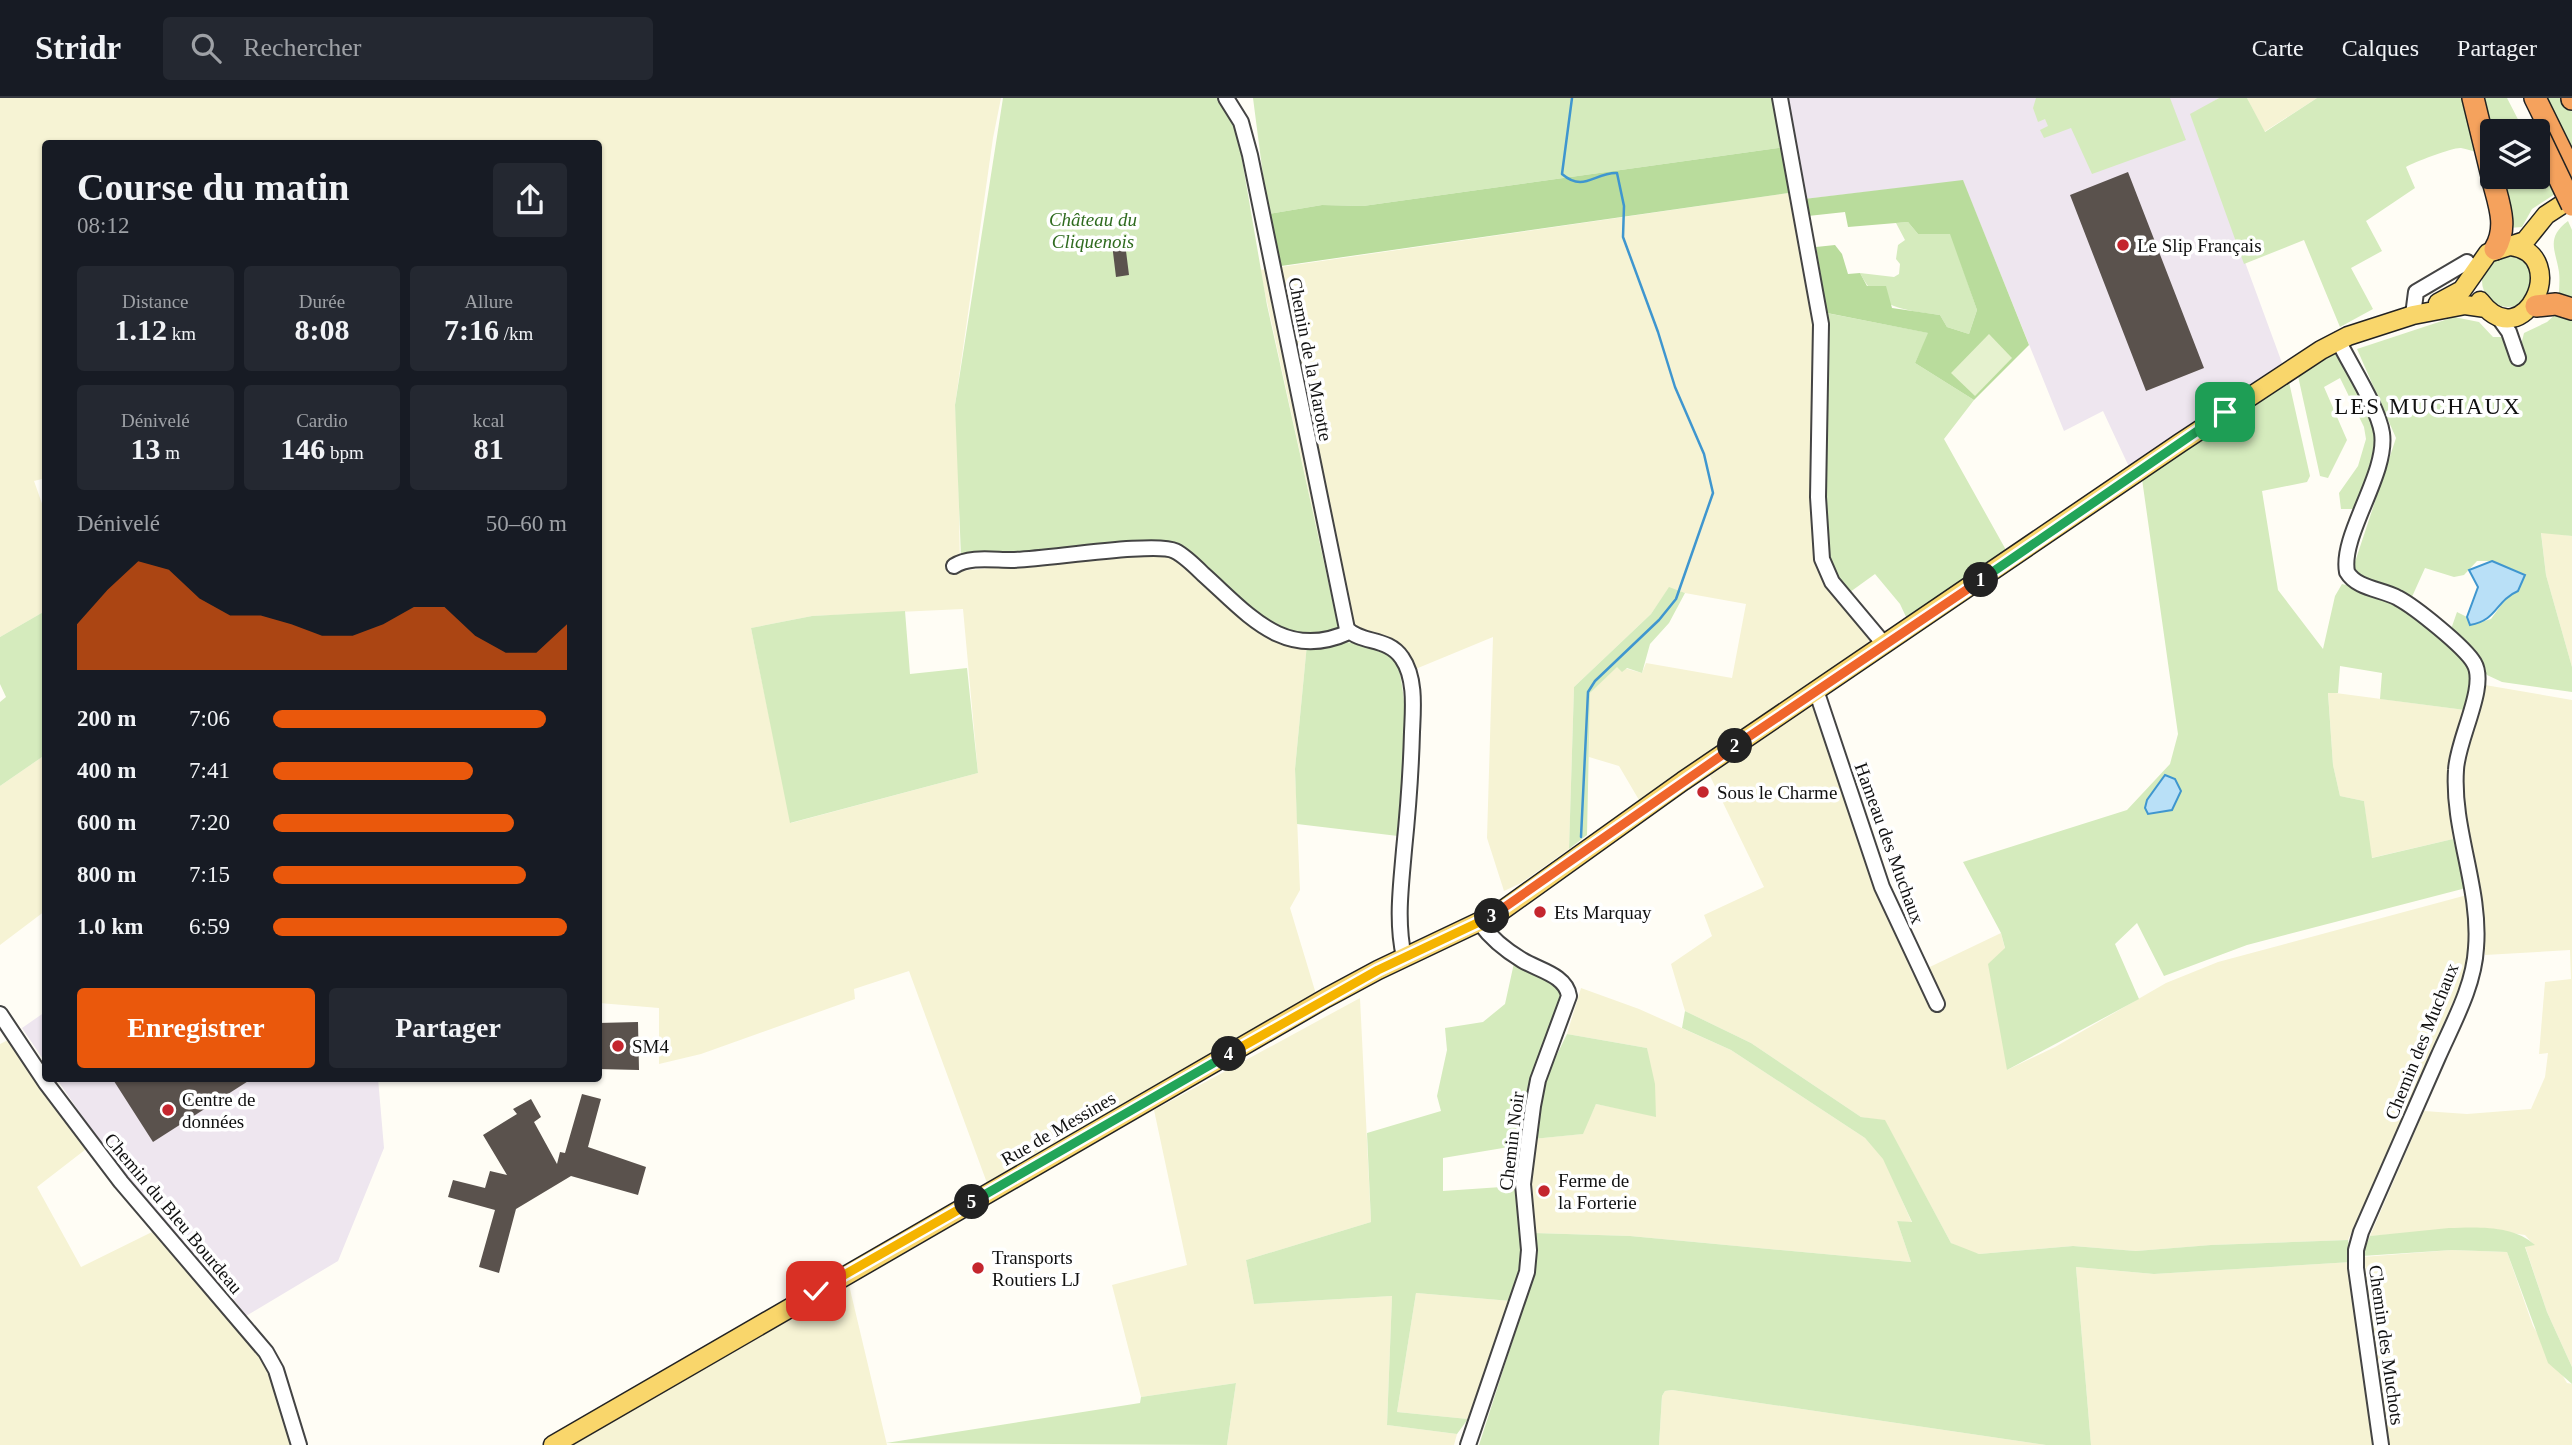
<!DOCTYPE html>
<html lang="fr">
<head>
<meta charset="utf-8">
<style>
  :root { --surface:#171b24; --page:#242831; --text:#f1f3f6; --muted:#9ea1a6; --line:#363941; --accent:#ea580c }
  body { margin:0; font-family:Georgia,serif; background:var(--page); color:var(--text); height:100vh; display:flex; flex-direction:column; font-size:26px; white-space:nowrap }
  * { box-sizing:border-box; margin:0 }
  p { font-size:23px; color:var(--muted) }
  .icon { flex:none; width:38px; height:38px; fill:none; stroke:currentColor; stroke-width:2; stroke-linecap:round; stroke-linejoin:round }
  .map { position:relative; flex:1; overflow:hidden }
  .panel { position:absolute; left:42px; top:42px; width:560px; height:942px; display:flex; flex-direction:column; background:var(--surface); border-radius:7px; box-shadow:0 2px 5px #0004 }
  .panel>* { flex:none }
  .fabs { position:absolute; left:2480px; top:21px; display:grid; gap:14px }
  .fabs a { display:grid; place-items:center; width:70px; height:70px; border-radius:7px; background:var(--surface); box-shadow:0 2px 5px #0004; font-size:35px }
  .pin { position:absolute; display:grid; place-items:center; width:60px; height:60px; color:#fff; margin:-30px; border-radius:14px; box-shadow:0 4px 10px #0006 }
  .km { position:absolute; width:35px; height:35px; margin:-18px; border-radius:50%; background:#222; color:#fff; font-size:19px; line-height:35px; text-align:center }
  .round { display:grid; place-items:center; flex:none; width:74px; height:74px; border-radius:7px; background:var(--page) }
  .summary { display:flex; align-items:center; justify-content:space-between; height:119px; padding:0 35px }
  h1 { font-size:38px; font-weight:700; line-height:52px }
  .stats { display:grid; grid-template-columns:repeat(3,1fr); gap:10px; height:119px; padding:7px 35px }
  .stats div { display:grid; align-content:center; border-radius:7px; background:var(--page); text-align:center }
  .stats b { font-size:30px; font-weight:700 }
  .stats small { font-size:19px; font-weight:400 }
  .stats p { font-size:19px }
  .chart { height:196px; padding:14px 35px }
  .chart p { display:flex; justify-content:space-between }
  .chart svg { width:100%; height:126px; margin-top:7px; fill:var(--accent); opacity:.7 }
  .primary-button { display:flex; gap:14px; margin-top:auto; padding:14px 35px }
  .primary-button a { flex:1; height:80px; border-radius:7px; background:var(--accent); color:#fff; font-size:28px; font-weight:700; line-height:80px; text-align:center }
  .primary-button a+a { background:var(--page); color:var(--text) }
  ul { padding:0 35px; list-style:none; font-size:23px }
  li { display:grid; grid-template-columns:112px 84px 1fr; align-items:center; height:52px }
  li i { height:18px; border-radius:9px; background:var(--accent) }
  header { display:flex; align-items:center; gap:42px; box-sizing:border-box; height:98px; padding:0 35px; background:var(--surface); border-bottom:2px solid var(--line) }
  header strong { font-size:33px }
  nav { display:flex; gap:38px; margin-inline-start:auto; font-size:24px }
  .search { width:490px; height:63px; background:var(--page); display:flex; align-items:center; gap:18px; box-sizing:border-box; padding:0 24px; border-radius:7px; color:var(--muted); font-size:26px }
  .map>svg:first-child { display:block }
</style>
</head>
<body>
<header>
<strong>Stridr</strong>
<div class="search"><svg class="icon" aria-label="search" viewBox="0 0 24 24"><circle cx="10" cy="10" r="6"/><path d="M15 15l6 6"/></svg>Rechercher</div>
<nav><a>Carte</a><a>Calques</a><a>Partager</a></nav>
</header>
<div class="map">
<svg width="2572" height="1347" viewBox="0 0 2572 1347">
  <rect width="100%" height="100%" fill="#fffdf5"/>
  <path fill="#eee6ef" d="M 1787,0 L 2219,0 L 2191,17 L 2289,284 L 2142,381 L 2130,371 L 2103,313 L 2064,333 L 1963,83 L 1804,101 Z
    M 45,914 L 45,964 L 22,930 Z
    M 56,980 L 378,980 L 384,1050 L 338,1163 L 246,1218 L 229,1195 L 187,1152 L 102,1047 Z"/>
  <path fill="#f6f3d4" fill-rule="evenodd" d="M 0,0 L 1001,0 L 993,40 L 955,307 L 958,348 L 960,473 L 1164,453 L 1273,543 L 1307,546 L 1295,671 L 1300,792 L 1290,810 L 1316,896 L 987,1085 L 909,873 L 854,891 L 855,901 L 701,956 L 659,966 L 659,910 L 599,905 L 598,46 L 46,46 L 46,380 L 34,383 L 45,414 L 45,513 L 0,539 ZM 963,511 L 978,675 L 791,725 L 751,530 L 812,518 Z
    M 2247,0 L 2317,0 L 2264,34 Z
    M 1795,94 L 1816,213 L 1814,344 L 1855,522 L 1869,535 L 1869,547 L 1639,702 L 1619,668 L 1589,659 L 1590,595 L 1617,568 L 1642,575 L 1646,565 L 1732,580 L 1746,506 L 1685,495 L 1669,490 L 1651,516 L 1574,589 L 1569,751 L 1521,785 L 1504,793 L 1487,740 L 1493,539 L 1401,577 L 1395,557 L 1339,532 L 1260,172 Z
    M 2541,434 L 2572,438 L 2572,569 L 2546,477 Z
    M 2485,587 L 2572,602 L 2572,1269 L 2547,1214 L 2525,1148 L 2534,1147 L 2525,1137 L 2474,1130 L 2370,1138 L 2424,1013 L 2467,1016 L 2531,1011 L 2545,979 L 2548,955 L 2539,956 L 2545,884 L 2571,881 L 2570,852 L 2485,857 L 2483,819 L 2467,746 L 2461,693 L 2462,655 Z
    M 2328,594 L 2465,612 L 2447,692 L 2453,741 L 2371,760 L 2364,703 L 2340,698 L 2333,667 Z
    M 1814,605 L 1868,768 L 1913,877 L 2001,835 L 2005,851 L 2007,972 L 2055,949 L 2166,885 L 2218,864 L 2467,797 L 2470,846 L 2462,884 L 2348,1142 L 2212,1147 L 2136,1153 L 2073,1148 L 1979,1156 L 1964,1152 L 1951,1145 L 1885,1023 L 1861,1019 L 1751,945 L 1685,913 L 1671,866 L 1712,838 L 1704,817 L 1764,789 L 1709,676 Z
    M 45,657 L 45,813 L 0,847 L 0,688 Z
    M 1581,890 L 1639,911 L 1731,952 L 1865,1040 L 1884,1061 L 1912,1125 L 1897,1123 L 1911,1164 L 1630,1138 L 1534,1135 L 1528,1087 L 1533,1041 L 1582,1036 L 1596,1006 L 1656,1018 L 1647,950 L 1567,936 Z
    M 1360,900 L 1371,1124 L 1246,1162 L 1254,1206 L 1392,1198 L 1387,1327 L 1457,1336 L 1454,1347 L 1227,1347 L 1236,1285 L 1141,1299 L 1112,1187 L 1187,1167 L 1154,1012 Z
    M 10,941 L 90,1048 L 37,1089 L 81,1169 L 152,1134 L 262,1252 L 295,1347 L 0,1347 L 0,946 Z
    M 2452,1152 L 2507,1154 L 2533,1228 L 2567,1285 L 2572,1286 L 2572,1347 L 2388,1347 L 2362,1159 Z
    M 2352,1164 L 2378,1347 L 2091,1347 L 2076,1169 L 2154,1176 Z
    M 849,1187 L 887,1347 L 572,1347 L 751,1241 Z
    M 1416,1195 L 1511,1203 L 1468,1321 L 1397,1314 Z
    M 1672,1292 L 2046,1347 L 1659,1347 L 1662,1298 L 1665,1293 Z"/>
  <path fill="#d5ebbd" d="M 1003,0 L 1219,0 L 1235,21 L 1267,207 L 1339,532 L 1294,537 L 1268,530 L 1175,448 L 961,459 L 955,307 Z
    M 1253,0 L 1773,0 L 1785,49 L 1363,108 L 1322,107 L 1268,116 Z
    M 2036,0 L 2170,0 L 2186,42 L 2092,76 L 2071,30 L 2044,40 L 2040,32 L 2048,28 L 2045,21 L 2038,24 L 2033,10 Z
    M 2219,0 L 2247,0 L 2265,34 L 2317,0 L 2464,0 L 2479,55 C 2473,53 2467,51 2461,50 C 2454,49 2414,64 2406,69 L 2415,90 L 2366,123 L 2382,153 L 2351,170 L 2373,211 L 2340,229 L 2304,142 L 2244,166 L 2190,16 Z
    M 2480,0 L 2507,0 L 2524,33 L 2492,33 L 2492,48 Z
    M 2547,0 L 2565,0 L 2572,14 L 2572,51 Z
    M 2538,60 L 2555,96 L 2532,111 L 2522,129 L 2509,130 L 2499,79 L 2538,79 Z
    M 2568,123 L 2572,132 L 2572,204 L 2559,197 C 2559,190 2560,182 2559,174 C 2556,153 2545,140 2568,123 Z
    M 1908,124 L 1918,136 L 1951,136 L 1977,212 L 1969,236 L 1947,229 L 1940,217 C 1904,212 1878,211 1860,175 L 1894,179 L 1899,176 L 1900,166 L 1896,161 L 1898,147 L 1905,142 L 1896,125 Z
    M2482 183a26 26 0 1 1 52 0a26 26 0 1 1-52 0Z
    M 1816,213 L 1929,235 L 1915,265 L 1974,302 L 1944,341 L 2006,452 L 1907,521 L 1900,506 L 1875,476 L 1839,502 L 1824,482 Z
    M 2558,214 L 2572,220 L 2572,438 L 2541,435 L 2546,477 L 2572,569 L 2572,594 L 2502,584 L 2487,577 L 2470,551 L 2450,534 L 2457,514 L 2467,519 L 2470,527 L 2491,521 L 2524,476 L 2492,463 L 2477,463 L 2464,477 L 2454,479 L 2425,470 L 2411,501 L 2389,487 L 2355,478 L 2355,464 L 2396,340 L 2357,251 L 2454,219 L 2479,224 L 2493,239 L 2505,239 L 2521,247 L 2524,235 L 2547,224 Z
    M 2337,253 L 2377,331 L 2380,345 L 2357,411 L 2341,411 L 2339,395 L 2358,368 L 2366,341 L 2364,329 L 2340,280 L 2324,289 L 2347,342 L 2328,380 L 2320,378 L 2298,278 Z
    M 2289,284 L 2310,378 L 2307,384 L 2262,393 L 2278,492 L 2323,551 L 2335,498 L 2342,486 L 2384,497 L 2403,507 L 2461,554 L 2476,579 L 2465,612 L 2380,601 L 2382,575 L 2340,568 L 2338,595 L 2328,595 L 2333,667 L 2340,698 L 2364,703 L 2372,760 L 2453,741 L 2466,790 L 2247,847 L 2164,878 L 2137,825 L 2115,846 L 2139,901 L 2007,972 L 1988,866 L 2005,850 L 2001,835 L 1963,764 L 2127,712 L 2170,666 L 2178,636 L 2142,381 Z
    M 1669,489 L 1685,495 L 1669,525 L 1650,546 L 1642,575 L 1627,570 L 1622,574 L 1617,569 L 1590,595 L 1587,737 L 1569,751 L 1574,589 L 1651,516 Z
    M 45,513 L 46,573 L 43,574 L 46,579 L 45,657 L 0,688 L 0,604 L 6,599 L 0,586 L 0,539 Z
    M 905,513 L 910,576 L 967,570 L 978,675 L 790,725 L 751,530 L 812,518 Z
    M 1362,544 L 1395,557 C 1413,615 1403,678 1398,738 L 1297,726 L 1295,671 L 1307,546 Z
    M 1514,865 L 1560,887 L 1563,898 L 1524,1018 L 1521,1047 L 1443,1060 L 1443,1093 L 1516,1088 L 1522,1157 L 1511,1203 L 1416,1195 L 1397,1314 L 1468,1321 L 1457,1336 L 1387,1327 L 1392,1198 L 1254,1206 L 1246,1162 L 1371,1124 L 1367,1035 L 1441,1013 L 1437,998 L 1447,952 L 1445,930 L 1483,924 L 1505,906 Z
    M 1685,913 L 1751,945 L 1861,1019 L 1885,1022 L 1951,1145 L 1979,1156 L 2073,1148 L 2136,1153 L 2211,1147 L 2348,1142 L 2352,1164 L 2154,1176 L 2076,1169 L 2091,1347 L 2046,1347 L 1672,1292 L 1665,1293 L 1662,1298 L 1659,1347 L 1479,1347 L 1529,1192 L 1534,1170 L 1534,1135 L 1630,1138 L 1911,1164 L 1897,1123 L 1912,1124 L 1883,1061 L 1865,1040 L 1731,952 L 1682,930 Z
    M 1567,936 L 1647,950 L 1655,986 L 1656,1019 L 1596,1006 L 1583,1036 L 1533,1041 L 1546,979 Z
    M 2449,1130 C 2477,1129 2514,1127 2535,1147 L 2525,1149 L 2547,1214 L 2572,1269 L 2572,1286 L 2548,1265 L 2507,1154 L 2452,1152 L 2362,1158 L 2370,1138 Z
    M 1236,1285 L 1227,1347 L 886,1345 L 1140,1305 L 1141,1299 Z"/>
  <path fill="#b9dc9c" d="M 1785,49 L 1795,94 L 1281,168 L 1268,116 L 1322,107 L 1363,108 Z
    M 1963,82 L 2029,247 L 1974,302 L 1915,265 L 1928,235 L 1827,215 L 1816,149 L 1835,147 L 1842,156 L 1848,176 L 1860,175 L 1867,188 L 1886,188 L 1892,210 L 1940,217 L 1947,229 L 1969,236 L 1977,212 L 1950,136 L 1918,136 L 1908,124 L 1848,129 L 1845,114 L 1808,118 L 1804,101 Z"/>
  <path fill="#e6f2cf" d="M 1989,236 L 2012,260 L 1975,298 L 1951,275 Z"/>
  <path fill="#b9e0f7" stroke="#3f96cf" stroke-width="2" d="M 2492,463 L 2525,477 L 2518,493 C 2495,503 2498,522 2470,527 L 2467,519 L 2478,489 L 2469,472 Z
    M 2165,677 L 2175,681 L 2181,693 L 2172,712 L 2148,716 L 2145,710 L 2147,702 Z"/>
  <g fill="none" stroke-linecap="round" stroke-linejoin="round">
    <path stroke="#3f96cf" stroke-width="2.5" d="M 1572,0 L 1562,76 C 1584,95 1595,74 1617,75 L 1624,108 L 1623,139 L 1658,234 L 1675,289 L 1704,356 L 1713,395 L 1676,501 L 1659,522 L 1595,583 L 1588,594 L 1581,739"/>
  </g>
  <path fill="#5a524d" d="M 2128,74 L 2204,270 L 2146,293 L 2070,97 Z
    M 1125,145 L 1129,177 L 1116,179 L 1112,146 Z
    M 638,924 L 639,972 L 598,971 L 598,925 Z
    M 112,980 L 253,980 L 153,1044 Z
    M 582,996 L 601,1001 L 588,1049 L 646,1069 L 638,1097 L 571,1078 L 516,1111 L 499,1175 L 479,1169 L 495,1112 L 448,1099 L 453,1082 L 485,1090 L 490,1073 L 507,1077 L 483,1037 L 517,1016 L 513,1011 L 531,1001 L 541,1019 L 534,1024 L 557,1066 L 560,1054 L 565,1055 Z"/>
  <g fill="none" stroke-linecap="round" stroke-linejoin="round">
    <g stroke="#444" stroke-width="18">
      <path id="minor" d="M 1226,0 L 1241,24 L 1250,57 L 1347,531 C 1362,546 1388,539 1402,560 C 1416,580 1413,611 1412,634 C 1411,673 1408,713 1404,752 C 1401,788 1396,823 1404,859
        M 1780,0 L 1821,226 L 1818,399 L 1822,461 L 1832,484 L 1884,546
        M 2496,216 L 2509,234 L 2518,260
        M 2413,217 L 2416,194 L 2467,164
        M 2338,242 C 2350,267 2378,309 2382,335 C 2388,376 2340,437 2347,474 C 2357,491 2382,491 2398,500 C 2415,509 2465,549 2474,565 C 2488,588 2457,642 2456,672 C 2452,732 2481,790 2476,850 C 2474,888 2453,925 2438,959 C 2412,1017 2387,1076 2361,1134 L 2356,1152 L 2356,1170 L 2381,1347
        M 954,468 C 969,458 993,462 1011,462 C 1042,462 1156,443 1175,453 C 1185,458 1195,468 1203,476 C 1247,515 1284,564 1349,534
        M 1816,592 L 1882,789 L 1937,906
        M 0,916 L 46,985 L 121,1084 L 266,1254 L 276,1272 L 299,1347
        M 1468,1347 L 1527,1174 L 1529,1152 L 1523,1086 L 1533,1008 L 1538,982 L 1569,898 C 1566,877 1538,872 1522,862 C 1507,853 1490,839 1480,825"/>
    </g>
    <g stroke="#222" stroke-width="21">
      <path id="major" d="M 2480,203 C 2524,261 2572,156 2511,148
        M 2438,205 L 2462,192 L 2488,155 L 2525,143 L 2546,117 L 2572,100
        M 553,1347 L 1326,900 L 1378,872 L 1500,814 L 1683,683 L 2180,345 L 2321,252 L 2348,238 L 2413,217 L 2465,207 L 2486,210"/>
    </g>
    <g stroke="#222" stroke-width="24">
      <path id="highway" d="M 2473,0 L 2492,78
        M 2535,0 L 2572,75
        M 2572,0 L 2572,1
        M 2492,79 C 2498,104 2509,128 2495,151
        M 2536,208 L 2556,206 L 2572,211"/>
    </g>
    <use href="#minor" stroke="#fff" stroke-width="14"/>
    <use href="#major" stroke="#f9d66b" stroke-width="18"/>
    <use href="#highway" stroke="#f5a25d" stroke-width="21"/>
    <g stroke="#222" stroke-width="24" stroke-linecap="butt">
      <path id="highway-bridge" d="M 2538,36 L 2572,107"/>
    </g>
    <use href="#highway-bridge" stroke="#f5a25d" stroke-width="21"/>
  </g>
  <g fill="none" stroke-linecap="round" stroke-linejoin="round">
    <g stroke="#fff" stroke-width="14">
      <path id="split-1" d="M 1981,482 L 2225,314"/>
    </g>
    <g stroke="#fff" stroke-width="14">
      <path id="split-2" d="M 1735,648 L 1981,482"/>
    </g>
    <g stroke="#fff" stroke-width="14">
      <path id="split-3" d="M 1492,818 L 1735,648"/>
    </g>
    <g stroke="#fff" stroke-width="14">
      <path id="split-4" d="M 1229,956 L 1378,872 L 1492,818"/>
    </g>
    <g stroke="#fff" stroke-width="14">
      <path id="split-5" d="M 972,1104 L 1229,956"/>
    </g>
    <g stroke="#fff" stroke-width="14">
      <path id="split-6" d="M 816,1193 L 972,1104"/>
    </g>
    <use href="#split-1" stroke="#22a559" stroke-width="9"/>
    <use href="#split-2" stroke="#f0652b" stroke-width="9"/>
    <use href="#split-3" stroke="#f0652b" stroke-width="9"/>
    <use href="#split-4" stroke="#f5b400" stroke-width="9"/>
    <use href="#split-5" stroke="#22a559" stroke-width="9"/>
    <use href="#split-6" stroke="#f5b400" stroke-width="9"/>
  </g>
  <g fill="#c4262e" stroke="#fff" stroke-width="2.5">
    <circle cx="2123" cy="147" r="7"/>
    <circle cx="1703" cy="694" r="7"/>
    <circle cx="1540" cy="814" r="7"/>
    <circle cx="618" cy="948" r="7"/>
    <circle cx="168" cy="1012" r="7"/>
    <circle cx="1544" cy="1093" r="7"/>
    <circle cx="978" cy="1170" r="7"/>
  </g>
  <g text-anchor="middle" stroke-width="7" stroke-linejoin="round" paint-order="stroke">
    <g font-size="19" font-style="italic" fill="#2f6b1f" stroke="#fff">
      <text x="1093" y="128">Château du<tspan x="1093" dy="22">Cliquenois</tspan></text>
    </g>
    <g font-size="19" fill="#111" stroke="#fff" text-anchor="start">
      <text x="2137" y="154">Le Slip Français</text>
      <text x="1717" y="701">Sous le Charme</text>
      <text x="1554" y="821">Ets Marquay</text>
      <text x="632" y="955">SM4</text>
      <text x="182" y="1008">Centre de<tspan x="182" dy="22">données</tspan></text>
      <text x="1558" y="1089">Ferme de<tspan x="1558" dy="22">la Forterie</tspan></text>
      <text x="992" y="1166">Transports<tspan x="992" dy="22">Routiers LJ</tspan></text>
    </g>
    <g font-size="19" fill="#111" stroke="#fff">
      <text transform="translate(1311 261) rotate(79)" y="7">Chemin de la Marotte</text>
      <text transform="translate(1890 745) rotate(70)" y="7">Hameau des Muchaux</text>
      <text transform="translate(2421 943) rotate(-68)" y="7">Chemin des Muchaux</text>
      <text transform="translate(1058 1030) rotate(-30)" y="7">Rue de Messines</text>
      <text transform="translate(1511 1043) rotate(-83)" y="7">Chemin Noir</text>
      <text transform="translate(174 1115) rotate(50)" y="7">Chemin du Bleu Bourdeau</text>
      <text transform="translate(2387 1247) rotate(82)" y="7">Chemin des Muchots</text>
    </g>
    <g font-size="23" letter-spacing="2" fill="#111" stroke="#fff">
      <text x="2428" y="316">LES MUCHAUX</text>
    </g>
  </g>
</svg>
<div class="fabs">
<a><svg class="icon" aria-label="layers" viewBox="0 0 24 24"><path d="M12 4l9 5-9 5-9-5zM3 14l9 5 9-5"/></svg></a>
</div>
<div class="pin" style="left:2225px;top:314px;background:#1e9e55"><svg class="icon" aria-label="arrive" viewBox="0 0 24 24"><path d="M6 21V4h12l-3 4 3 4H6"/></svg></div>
<div class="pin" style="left:816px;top:1193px;background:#d93025"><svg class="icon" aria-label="check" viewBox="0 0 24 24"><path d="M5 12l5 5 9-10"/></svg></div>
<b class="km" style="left:1981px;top:482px">1</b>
<b class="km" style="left:1735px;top:648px">2</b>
<b class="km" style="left:1492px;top:818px">3</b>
<b class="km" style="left:1229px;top:956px">4</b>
<b class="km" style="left:972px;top:1104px">5</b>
<section class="panel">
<div class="summary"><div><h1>Course du matin</h1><p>08:12</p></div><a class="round"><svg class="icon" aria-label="share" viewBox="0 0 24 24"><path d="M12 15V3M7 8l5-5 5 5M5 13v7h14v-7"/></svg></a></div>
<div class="stats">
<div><p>Distance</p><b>1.12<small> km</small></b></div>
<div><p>Durée</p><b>8:08</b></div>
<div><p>Allure</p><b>7:16<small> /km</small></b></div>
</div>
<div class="stats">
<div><p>Dénivelé</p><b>13<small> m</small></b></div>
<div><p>Cardio</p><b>146<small> bpm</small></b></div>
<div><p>kcal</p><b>81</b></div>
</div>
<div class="chart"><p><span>Dénivelé</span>50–60 m</p>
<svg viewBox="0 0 160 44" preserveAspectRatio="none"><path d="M0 44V28L10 16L20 6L30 9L40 19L50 25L60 25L70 28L80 32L90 32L100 28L110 22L120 22L130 32L140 38L150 38L160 28V44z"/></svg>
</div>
<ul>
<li><b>200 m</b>7:06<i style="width:93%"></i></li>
<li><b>400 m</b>7:41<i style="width:68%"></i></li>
<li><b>600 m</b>7:20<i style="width:82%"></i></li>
<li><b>800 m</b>7:15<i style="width:86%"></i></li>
<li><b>1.0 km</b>6:59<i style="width:100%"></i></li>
</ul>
<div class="primary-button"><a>Enregistrer</a><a>Partager</a></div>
</section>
</div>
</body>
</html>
